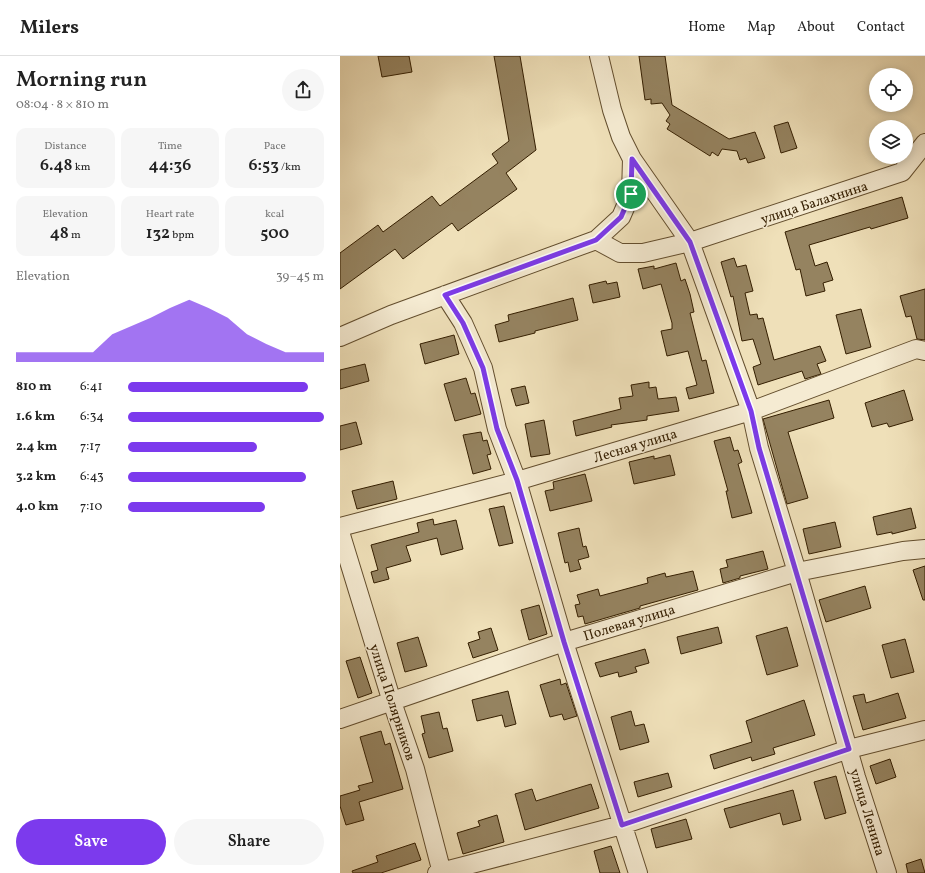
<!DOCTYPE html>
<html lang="en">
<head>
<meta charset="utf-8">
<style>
  :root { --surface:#fff; --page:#f6f6f6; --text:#222; --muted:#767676; --line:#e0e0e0; --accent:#7c3aed }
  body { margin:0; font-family:Vollkorn,serif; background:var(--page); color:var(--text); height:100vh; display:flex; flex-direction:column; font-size:15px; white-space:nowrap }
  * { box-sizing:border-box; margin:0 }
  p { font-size:13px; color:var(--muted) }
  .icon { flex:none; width:22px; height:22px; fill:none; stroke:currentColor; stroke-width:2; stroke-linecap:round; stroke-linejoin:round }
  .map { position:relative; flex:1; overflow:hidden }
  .sheet { display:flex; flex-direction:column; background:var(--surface); width:340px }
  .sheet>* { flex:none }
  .tools { position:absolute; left:529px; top:12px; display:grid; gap:8px }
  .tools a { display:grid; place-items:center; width:44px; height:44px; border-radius:50%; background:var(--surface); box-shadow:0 2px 10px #0003; font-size:20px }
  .pin { position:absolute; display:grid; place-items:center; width:34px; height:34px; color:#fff; margin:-17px; border:2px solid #fff; border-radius:50%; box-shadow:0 1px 4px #0007 }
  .round { display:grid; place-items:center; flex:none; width:42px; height:42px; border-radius:21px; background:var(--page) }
  .overview { display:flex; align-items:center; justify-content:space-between; height:68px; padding:0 16px }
  h1 { font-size:22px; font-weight:600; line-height:30px }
  .metrics { display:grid; grid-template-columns:repeat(3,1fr); gap:6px; height:68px; padding:4px 16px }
  .metrics div { display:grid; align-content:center; border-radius:10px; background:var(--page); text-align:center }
  .metrics b { font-size:17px; font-weight:600 }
  .metrics small { font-size:11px; font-weight:400 }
  .metrics p { font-size:11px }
  .chart { height:112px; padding:8px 16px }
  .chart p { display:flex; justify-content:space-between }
  .chart svg { width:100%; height:72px; margin-top:4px; fill:var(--accent); opacity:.7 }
  .button { display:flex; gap:8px; margin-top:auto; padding:8px 16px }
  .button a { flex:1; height:46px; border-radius:24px; background:var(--accent); color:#fff; font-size:16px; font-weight:600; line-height:46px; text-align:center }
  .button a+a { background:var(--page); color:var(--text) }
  ul { padding:0 16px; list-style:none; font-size:13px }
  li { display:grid; grid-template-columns:64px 48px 1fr; align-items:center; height:30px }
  li i { height:10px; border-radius:5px; background:var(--accent) }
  header { display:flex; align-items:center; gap:24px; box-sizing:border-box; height:56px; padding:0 20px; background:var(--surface); border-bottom:1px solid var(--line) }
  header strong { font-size:19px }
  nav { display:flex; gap:22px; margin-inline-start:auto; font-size:14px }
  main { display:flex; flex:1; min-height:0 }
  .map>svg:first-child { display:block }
</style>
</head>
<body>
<header>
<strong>Milers</strong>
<nav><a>Home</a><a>Map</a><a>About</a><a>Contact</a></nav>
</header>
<main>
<section class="sheet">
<div class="overview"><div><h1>Morning run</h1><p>08:04 · 8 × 810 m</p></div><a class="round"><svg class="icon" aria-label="share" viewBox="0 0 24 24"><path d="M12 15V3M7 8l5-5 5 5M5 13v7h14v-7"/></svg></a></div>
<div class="metrics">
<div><p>Distance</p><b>6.48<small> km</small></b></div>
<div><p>Time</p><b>44:36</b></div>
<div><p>Pace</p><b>6:53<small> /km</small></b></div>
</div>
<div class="metrics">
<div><p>Elevation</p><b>48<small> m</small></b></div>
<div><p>Heart rate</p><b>132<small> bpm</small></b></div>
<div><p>kcal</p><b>500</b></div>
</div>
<div class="chart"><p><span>Elevation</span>39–45 m</p>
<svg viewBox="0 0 160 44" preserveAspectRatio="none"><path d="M0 44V38L10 38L20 38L30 38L40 38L50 27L60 22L70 17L80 11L90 6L100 11L110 17L120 27L130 33L140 38L150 38L160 38V44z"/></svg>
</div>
<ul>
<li><b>810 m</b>6:41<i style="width:92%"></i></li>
<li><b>1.6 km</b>6:34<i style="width:100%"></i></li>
<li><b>2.4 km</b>7:17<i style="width:66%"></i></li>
<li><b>3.2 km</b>6:43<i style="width:91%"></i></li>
<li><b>4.0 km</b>7:10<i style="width:70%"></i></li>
</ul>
<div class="button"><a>Save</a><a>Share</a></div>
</section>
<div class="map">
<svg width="585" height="817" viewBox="0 0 585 817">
  <rect width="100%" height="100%" fill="#efe0b9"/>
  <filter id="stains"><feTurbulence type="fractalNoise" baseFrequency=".005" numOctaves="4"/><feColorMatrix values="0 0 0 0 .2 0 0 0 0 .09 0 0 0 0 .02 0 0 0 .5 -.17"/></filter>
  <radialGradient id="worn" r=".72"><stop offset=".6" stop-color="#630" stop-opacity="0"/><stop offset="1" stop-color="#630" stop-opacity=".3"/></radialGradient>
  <path fill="#958360" stroke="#341e00" d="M 38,0 L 69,0 L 72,16 L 42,21 Z
    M 154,0 L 180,0 L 196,94 L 166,117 L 177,133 L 118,175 L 112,167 L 63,203 L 55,193 L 0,233 L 0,197 L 38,169 L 43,176 L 92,140 L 100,150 L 158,107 L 152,98 L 169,85 Z
    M 299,0 L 325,0 L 332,49 L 389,83 L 415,76 L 425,102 L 408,107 L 406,102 L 400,104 L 397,95 L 382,93 L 378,100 L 372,96 L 370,100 L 327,73 L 330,68 L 326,65 L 330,59 L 322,47 L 311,48 L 311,43 L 305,44 Z
    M 448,66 L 457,92 L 441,97 L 434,70 Z
    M 562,141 L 568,162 L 531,173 L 530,171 L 469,189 L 475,210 L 487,206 L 493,224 L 483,227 L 485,235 L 466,240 L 460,213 L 456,214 L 445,176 Z
    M 394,202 L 397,211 L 406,209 L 413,235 L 405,237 L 410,259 L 417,258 L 418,263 L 423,262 L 434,304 L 480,290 L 486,305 L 477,308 L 481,318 L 465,323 L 462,315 L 418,329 L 413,311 L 421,308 L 413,283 L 402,285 L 393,240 L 391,241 L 381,206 Z
    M 336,207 L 341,225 L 345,223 L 350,238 L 354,256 L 350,257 L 362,305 L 366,304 L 374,337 L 349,343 L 346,332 L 357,329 L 348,295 L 327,300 L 321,275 L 332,273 L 332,267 L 321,228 L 303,233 L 298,213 L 314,210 L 314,213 Z
    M 266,225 L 267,228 L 277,226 L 280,241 L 253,247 L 249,229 Z
    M 585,233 L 585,284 L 577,283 L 571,260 L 566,261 L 560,240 Z
    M 233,242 L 238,264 L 195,275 L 195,277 L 159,286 L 155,269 L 169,265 L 168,259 Z
    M 521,253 L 531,291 L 506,298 L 496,259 Z
    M 114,279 L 119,298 L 85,308 L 80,288 Z
    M 25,308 L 29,325 L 0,333 L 0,314 Z
    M 126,322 L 131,338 L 135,337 L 141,358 L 115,365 L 104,328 Z
    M 309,326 L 309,332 L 316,331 L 318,343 L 336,341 L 339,355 L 307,360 L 307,364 L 271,369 L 272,371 L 236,380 L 233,365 L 281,353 L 279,342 L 293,340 L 291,329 Z
    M 185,330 L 189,347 L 176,350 L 171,333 Z
    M 564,334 L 573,364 L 549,371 L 547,367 L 532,371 L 525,347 Z
    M 489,344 L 494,362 L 448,376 L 468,442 L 447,448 L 423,363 Z
    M 204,364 L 210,398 L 191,401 L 185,368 Z
    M 16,366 L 22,388 L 0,394 L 0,370 Z
    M 141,376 L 143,385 L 147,384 L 151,398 L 147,399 L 151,413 L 133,418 L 123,379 Z
    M 390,381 L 394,395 L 398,394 L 402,406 L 398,408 L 412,457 L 392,462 L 386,435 L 388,435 L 374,385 Z
    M 330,399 L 335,419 L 294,428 L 289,406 L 314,400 L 314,403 Z
    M 245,418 L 252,445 L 210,455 L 205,435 L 214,433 L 213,426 Z
    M 53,425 L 57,443 L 17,453 L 12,435 Z
    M 164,450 L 173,487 L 159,490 L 149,453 Z
    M 571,452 L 576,472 L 552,478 L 552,476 L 537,479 L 533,461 Z
    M 93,463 L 94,469 L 116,464 L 123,493 L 101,499 L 97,482 L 66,490 L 71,505 L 46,512 L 49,523 L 34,527 L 31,516 L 38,514 L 31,489 L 79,476 L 77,467 Z
    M 495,466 L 501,491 L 469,498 L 463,473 Z
    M 239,472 L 243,491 L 246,490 L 249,501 L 238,504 L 241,513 L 230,516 L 228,506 L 225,507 L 218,477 Z
    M 423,495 L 428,513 L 400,520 L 400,522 L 383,527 L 380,513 L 388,511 L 386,504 Z
    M 585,510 L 585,544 L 583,544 L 573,514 Z
    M 353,515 L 358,534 L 300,550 L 300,552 L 245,568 L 243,560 L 238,561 L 235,549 L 240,548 L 237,539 L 258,533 L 260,540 L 308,527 L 307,522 L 325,517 L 326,521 Z
    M 525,530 L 531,552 L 486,566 L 479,544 Z
    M 199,549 L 207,578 L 189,584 L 181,554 Z
    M 378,571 L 382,587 L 341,598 L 337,581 Z
    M 447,571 L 458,610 L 427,619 L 416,580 Z
    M 151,572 L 158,594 L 133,602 L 128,587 L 140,583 L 138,576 Z
    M 78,581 L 87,610 L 65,616 L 57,587 Z
    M 565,583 L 574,616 L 551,622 L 542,589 Z
    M 305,593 L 309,607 L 295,611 L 297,616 L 279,621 L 278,616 L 260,621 L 255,607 Z
    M 20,601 L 32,637 L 18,642 L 6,605 Z
    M 220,623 L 221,629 L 226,627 L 237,660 L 224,664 L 222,658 L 210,661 L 200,629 Z
    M 168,635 L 176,668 L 165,671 L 162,659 L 137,665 L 132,644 Z
    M 558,637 L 566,662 L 523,674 L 513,640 L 524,638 L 526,647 Z
    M 464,644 L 475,679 L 433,692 L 435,698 L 412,705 L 411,701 L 374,713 L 370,699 L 412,686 L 406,665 Z
    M 291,655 L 295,670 L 304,668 L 309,686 L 280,694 L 271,661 Z
    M 99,656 L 103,673 L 107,672 L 113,695 L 89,702 L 82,678 L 85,677 L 81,660 Z
    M 41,675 L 45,689 L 50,687 L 63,733 L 19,746 L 24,764 L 6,769 L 0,750 L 0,740 L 20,734 L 18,730 L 33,726 L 20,681 Z
    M 550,703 L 556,721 L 536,728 L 530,710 Z
    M 328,717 L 332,731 L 298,741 L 294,726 Z
    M 496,720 L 506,757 L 485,763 L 474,726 Z
    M 251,728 L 259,752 L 185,774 L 175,738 L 192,733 L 196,745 Z
    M 453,734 L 461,764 L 443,769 L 440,757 L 390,772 L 384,753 Z
    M 157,759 L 164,786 L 123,798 L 117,777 L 140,770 L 138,765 Z
    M 346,763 L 352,783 L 316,792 L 311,773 Z
    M 75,787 L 81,804 L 41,817 L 13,817 L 12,815 L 38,806 L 36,800 Z
    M 271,790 L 280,817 L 260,817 L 254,795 Z
    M 581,803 L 585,817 L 568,817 L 566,808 Z"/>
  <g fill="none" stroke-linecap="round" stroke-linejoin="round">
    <g stroke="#634e2e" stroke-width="20">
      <path id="minor" d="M 259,0 L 272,54 L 281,81 L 292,103 L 350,186 L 411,355 L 419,392 L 457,516 L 516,721 L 547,817
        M 256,184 L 280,197 L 303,197 L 350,186 L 562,116 L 585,87
        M 105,239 L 123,267 L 143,312 L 157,373 L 177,425 L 224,586 L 298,817
        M 0,281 L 51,259 L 256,184 L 281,161 L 291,138 L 292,103
        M 0,471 L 177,425 L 411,355 L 576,293 L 585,295
        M 0,476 L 52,646 L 75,713 L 102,817
        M 0,663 L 224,586 L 457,516 L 563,495 L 585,493
        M 97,817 L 282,769 L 509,693 L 585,674"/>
    </g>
    <use href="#minor" stroke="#f5ebd2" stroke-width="18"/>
  </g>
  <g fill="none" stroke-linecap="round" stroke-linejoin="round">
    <g stroke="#fff" stroke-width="8">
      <path id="route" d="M 292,103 L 350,186 L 411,355 L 419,392 L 509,693 L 282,769 L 224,586 L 177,424 L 157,373 L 143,312 L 123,267 L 105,239 L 256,184 L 281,161 L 291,138 Z"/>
    </g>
    <use href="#route" stroke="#7c3aed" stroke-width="5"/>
  </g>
  <g text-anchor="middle" stroke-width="3" stroke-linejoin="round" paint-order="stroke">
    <g font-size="14" fill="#341e00" stroke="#f5ebd2">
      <text transform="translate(474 146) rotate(-18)" y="5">улица Балахнина</text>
      <text transform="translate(295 389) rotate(-17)" y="5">Лесная улица</text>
      <text transform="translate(289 566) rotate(-17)" y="5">Полевая улица</text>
      <text transform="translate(53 646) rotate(72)" y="5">улица Полярников</text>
      <text transform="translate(528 756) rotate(73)" y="5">улица Ленина</text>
    </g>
  </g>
  <rect width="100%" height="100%" filter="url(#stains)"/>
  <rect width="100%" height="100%" fill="url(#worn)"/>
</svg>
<div class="tools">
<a><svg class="icon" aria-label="locate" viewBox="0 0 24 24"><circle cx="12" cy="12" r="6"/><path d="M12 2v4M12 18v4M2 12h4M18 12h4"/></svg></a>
<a><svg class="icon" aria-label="layers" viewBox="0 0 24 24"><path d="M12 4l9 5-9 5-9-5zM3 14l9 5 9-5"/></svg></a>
</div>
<div class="pin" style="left:291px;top:138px;background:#1e9e55"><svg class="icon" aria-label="arrive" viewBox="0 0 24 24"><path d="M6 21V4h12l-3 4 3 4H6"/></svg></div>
</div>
</main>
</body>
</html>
